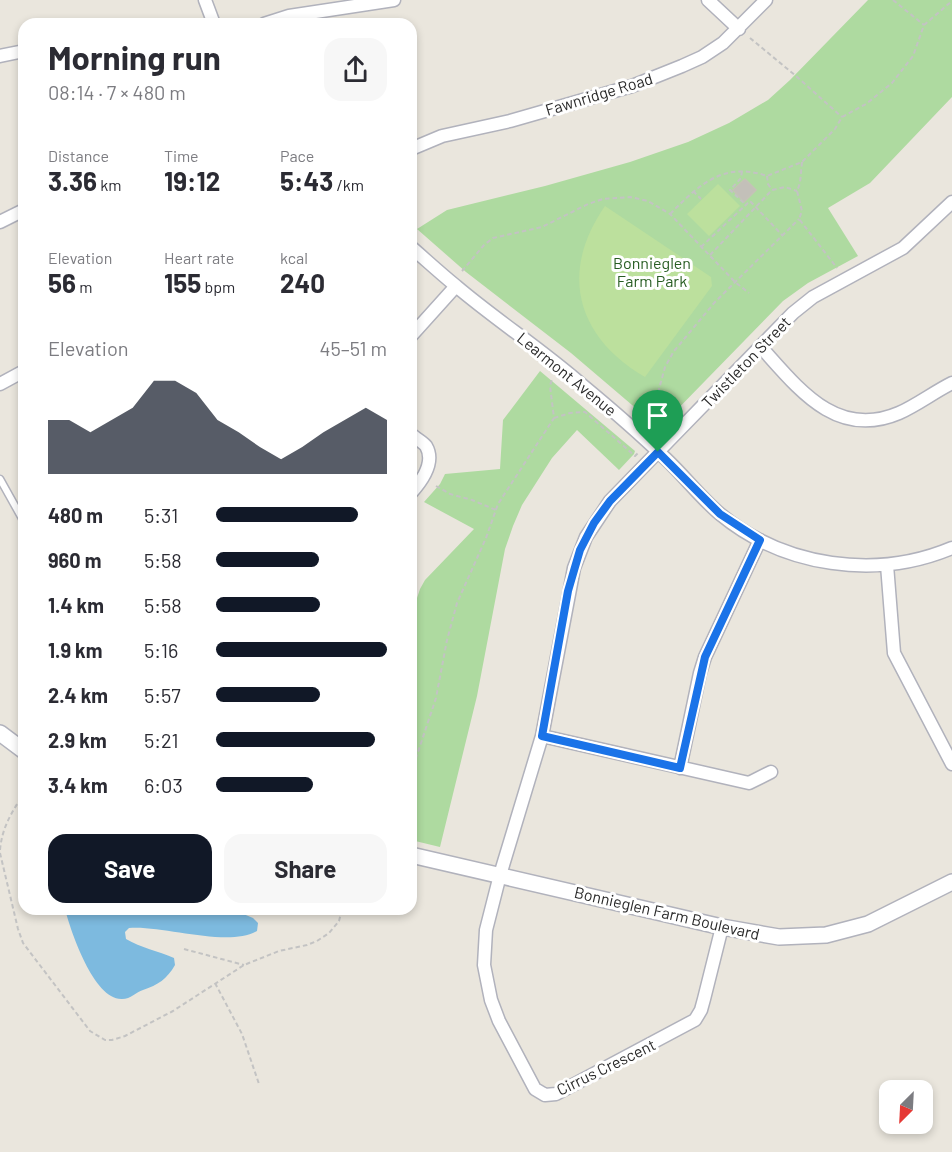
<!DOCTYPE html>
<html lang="en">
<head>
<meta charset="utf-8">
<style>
  :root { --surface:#fff; --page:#f7f7f7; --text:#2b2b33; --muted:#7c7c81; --accent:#111827 }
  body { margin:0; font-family:Barlow,sans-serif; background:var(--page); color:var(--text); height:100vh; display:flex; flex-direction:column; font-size:22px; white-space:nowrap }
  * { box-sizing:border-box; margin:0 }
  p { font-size:20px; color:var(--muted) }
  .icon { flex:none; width:33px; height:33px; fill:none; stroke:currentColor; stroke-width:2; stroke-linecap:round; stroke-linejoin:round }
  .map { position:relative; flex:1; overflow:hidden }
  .side { position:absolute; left:18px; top:18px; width:399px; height:897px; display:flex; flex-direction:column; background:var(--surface); border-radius:18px; box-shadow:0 3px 9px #0003 }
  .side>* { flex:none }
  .needle { width:39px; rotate:204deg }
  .tools { position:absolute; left:879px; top:1080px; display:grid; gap:12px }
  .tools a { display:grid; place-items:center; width:54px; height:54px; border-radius:12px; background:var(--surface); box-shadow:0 3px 9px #0003; font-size:30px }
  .pin { position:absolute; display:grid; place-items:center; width:51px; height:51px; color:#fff; margin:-62px -26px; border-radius:50% 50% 50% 0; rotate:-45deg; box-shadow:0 0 6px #0007 }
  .pin .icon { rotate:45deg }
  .round { display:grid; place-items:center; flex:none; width:63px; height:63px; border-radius:18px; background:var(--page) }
  .summary { display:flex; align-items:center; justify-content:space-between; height:102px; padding:0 30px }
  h1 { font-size:33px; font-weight:700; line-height:45px }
  .metrics { display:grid; grid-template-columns:repeat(3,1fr); gap:9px; height:102px; padding:6px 30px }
  .metrics div { display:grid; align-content:center }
  .metrics b { font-size:26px; font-weight:700 }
  .metrics small { font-size:16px; font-weight:400 }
  .metrics p { font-size:16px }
  .chart { height:168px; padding:12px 30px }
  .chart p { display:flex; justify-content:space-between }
  .chart svg { width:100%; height:108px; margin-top:6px; fill:var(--accent); opacity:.7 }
  .button { display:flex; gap:12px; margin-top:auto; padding:12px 30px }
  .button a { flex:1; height:69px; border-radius:18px; background:var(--accent); color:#fff; font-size:24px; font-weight:700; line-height:69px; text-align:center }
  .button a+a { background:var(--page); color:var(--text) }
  ul { padding:0 30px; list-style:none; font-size:20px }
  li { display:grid; grid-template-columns:96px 72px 1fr; align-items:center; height:45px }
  li i { height:15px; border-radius:8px; background:var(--accent) }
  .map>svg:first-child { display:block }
</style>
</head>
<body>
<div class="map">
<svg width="952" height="1152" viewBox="0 0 952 1152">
  <rect width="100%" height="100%" fill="#eae6dd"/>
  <path fill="#aedaa0" d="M 868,0 L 952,0 L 952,97 L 870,183 L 828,208 L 858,256 L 808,283 L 783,301 L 666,421 L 652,422 L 571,353 L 466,272 L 417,229 L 447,210 L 545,186 L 630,162 L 688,142 L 729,123 L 768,100 L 790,80 Z
    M 540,371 L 635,451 L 634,454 L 619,470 L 577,430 L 552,458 L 522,505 L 513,526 L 505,549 L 477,696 L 440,847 L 411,840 L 411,616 L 420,589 L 425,580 L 474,529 L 424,502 L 440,484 L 445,474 L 500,469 L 503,420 Z"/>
  <path fill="#bce09d" d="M 718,184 L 740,206 L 709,236 L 687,214 Z
    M 605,206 L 711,277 L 712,286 L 645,377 C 576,337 559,272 605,206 Z"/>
  <path fill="#7dbadf" d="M 65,909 L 213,909 L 241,913 L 253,918 L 258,923 L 257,931 C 228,948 163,925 129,928 L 125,932 L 126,939 C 141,948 158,951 174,958 L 175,965 C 167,979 158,985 143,990 C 136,992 131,999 122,999 C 94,1000 71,932 65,909 Z"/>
  <path fill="#c3c0b9" stroke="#c5c2b7" stroke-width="1.5" d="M 745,179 L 756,190 L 744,202 L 733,190 Z"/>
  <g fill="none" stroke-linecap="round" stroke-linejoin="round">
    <g stroke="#b1b2bc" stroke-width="9">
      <path id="service" d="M 0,479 L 24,522"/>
    </g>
    <g stroke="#b1b2bc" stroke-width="15">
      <path id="minor" d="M 205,0 L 214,24
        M 708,0 L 739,29
        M 264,24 L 289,16 L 394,0
        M 0,56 L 24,51
        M 411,149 L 442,136 L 510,121 L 632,86 L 682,66 L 702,57 L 723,43 L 766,0
        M 0,222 L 24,210
        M 411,247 C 426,260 440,273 456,286 C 496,320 541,349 581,384 C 610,408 639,433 666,459 C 685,477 701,498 720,514 C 784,567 876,580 952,548
        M 411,336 L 456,286
        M 760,346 C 798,388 836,440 899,413 C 917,405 934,392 952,383
        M 0,384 L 24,371
        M 411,434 C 415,438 423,442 426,446 C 436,463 421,482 411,493
        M 887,565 L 894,653 L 952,764
        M 542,736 L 749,783 L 771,772
        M 680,768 L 700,673 L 705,657 L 760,540
        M 722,927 L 704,999 L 701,1010 L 695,1020 L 556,1094 L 545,1095 L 535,1089 L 499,1021 L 491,1000 L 484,965 L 486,930 L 500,875 L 542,736 L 574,568 L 586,537 L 610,501 L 793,313 L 813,297 L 903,248 L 952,202"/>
    </g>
    <g stroke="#b1b2bc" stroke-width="18">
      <path id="tertiary" d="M 0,733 L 24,751
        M 411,855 L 722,927 L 779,937 L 826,935 L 868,924 L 952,882"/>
    </g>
    <path stroke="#c3c3c3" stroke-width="2" stroke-dasharray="4.5 3" stroke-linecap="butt" d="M 893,0 L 924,25
      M 750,38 L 796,76 L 842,117
      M 802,162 L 800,183 L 797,191 L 802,211 L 799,219 L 837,268
      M 742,171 L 741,178 L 730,190 L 746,205
      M 767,176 L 768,184 L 772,190
      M 693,191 L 701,199
      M 670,214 C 699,185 723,161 767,176 L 802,162 L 835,129 L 842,117 L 866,104 L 892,83 L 913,56 L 924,25 L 952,1
      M 701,247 L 750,201 L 782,235
      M 710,255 L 772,190 L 785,187 L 797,191
      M 462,271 L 484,245 L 493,238 L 542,227 L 588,204 L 603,199 L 630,197 L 648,201 L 670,214 L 735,282 L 749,293
      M 554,418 L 570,413 L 585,412 L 635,456 L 638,453
      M 659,430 L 659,389 L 665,367 L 674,351 L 715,302 L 799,219
      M 436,486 L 450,494 L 472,500 L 496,510
      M 411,773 L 436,698 L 447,640 L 457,603 L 486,538 L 498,504 L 554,418 L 550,386 L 552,379
      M 0,850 C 2,827 12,812 24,793
      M 0,853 L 18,929 L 23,943 L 90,1031 L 105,1040 L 112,1040 L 125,1036 L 173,1011 L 244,965 L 279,951 L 307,945 L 317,941 L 329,933 L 339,921 L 342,909
      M 184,949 L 244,965
      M 215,983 L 242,1034 L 259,1084"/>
    <use href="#service" stroke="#fff" stroke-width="6"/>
    <use href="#minor" stroke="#fff" stroke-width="12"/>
    <use href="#tertiary" stroke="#fff" stroke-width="15"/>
  </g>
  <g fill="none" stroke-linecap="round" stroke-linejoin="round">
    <g stroke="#fff" stroke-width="12">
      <path id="route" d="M 658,452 L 720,514 L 760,540 L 705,657 L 680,768 L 542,736 L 568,591 L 580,550 L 594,523 L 610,501 Z"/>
    </g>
    <use href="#route" stroke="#1a73e8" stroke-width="8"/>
  </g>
  <g text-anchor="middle" stroke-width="6" stroke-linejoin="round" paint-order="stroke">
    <g font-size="16" fill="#2a2a2a" stroke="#fff">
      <text transform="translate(599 94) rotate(-17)" y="6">Fawnridge Road</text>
      <text transform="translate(746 362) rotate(-46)" y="6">Twistleton Street</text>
      <text transform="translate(567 374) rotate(39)" y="6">Learmont Avenue</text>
      <text transform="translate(667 913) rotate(13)" y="6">Bonnieglen Farm Boulevard</text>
      <text transform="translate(606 1067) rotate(-26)" y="6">Cirrus Crescent</text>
    </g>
    <g font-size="16" fill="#285d23" stroke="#fff">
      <text x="652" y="269">Bonnieglen<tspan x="652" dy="18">Farm Park</tspan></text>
    </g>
  </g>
</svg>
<div class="tools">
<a><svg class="needle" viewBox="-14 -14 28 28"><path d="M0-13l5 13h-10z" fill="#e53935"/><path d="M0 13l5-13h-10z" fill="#7c7c81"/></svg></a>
</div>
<div class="pin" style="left:658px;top:452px;background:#1e9e55"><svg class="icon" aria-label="arrive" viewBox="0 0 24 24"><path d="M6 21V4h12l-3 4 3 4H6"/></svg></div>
<section class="side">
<div class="summary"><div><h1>Morning run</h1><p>08:14 · 7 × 480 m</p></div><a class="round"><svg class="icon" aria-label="share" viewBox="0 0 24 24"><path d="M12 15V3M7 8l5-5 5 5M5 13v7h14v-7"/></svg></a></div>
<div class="metrics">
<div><p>Distance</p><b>3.36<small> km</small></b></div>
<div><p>Time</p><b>19:12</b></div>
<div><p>Pace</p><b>5:43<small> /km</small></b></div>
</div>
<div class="metrics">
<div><p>Elevation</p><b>56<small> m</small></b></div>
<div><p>Heart rate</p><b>155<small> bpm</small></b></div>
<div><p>kcal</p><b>240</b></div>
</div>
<div class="chart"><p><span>Elevation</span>45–51 m</p>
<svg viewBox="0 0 160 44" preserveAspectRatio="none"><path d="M0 44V22L10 22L20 27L30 22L40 17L50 6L60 6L70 11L80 22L90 27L100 33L110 38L120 33L130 27L140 22L150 17L160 22V44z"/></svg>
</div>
<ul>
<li><b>480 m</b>5:31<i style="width:83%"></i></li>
<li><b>960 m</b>5:58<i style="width:60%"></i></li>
<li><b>1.4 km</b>5:58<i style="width:61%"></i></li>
<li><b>1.9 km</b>5:16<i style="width:100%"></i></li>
<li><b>2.4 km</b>5:57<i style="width:61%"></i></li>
<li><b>2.9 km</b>5:21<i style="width:93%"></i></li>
<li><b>3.4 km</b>6:03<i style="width:57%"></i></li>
</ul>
<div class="button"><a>Save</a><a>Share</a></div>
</section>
</div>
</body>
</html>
